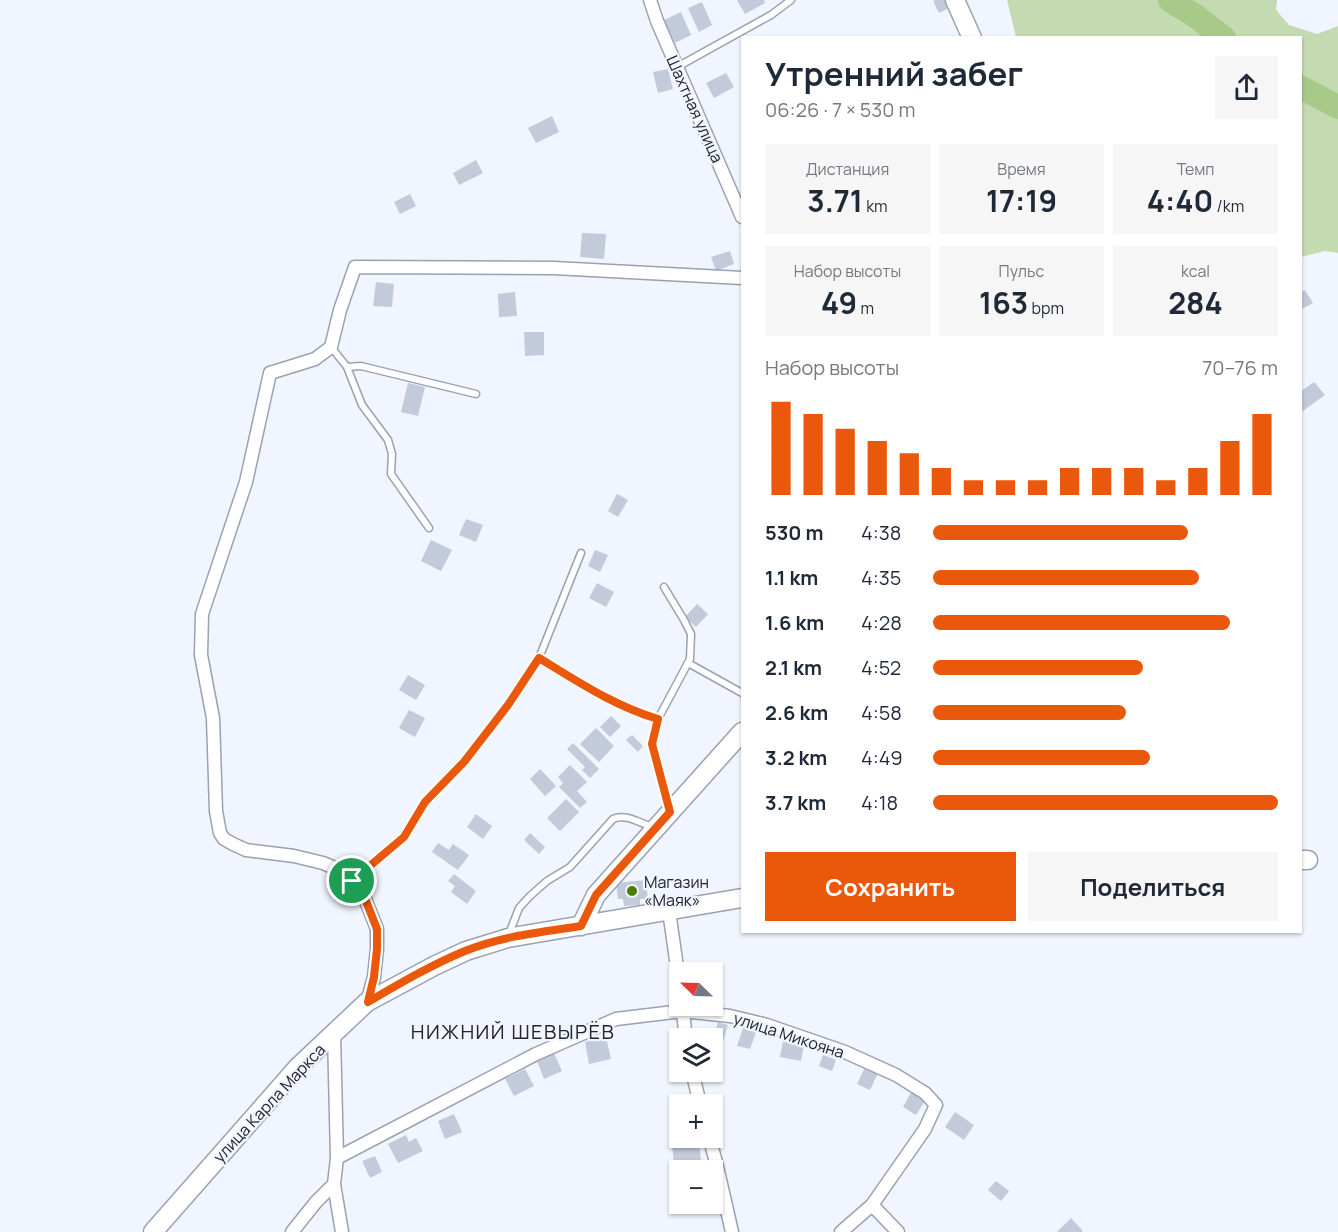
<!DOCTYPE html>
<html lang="ru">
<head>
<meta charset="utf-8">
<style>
  :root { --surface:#fff; --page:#f6f6f7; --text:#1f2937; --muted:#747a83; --accent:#ea580c }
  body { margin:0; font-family:Manrope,sans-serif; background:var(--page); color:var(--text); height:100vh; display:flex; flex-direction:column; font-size:22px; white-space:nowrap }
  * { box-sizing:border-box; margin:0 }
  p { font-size:20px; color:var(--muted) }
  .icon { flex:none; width:33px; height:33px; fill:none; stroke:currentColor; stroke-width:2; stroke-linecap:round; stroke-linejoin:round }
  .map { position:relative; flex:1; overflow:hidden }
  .details { position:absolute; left:741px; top:36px; width:561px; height:897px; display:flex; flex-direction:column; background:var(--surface); border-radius:0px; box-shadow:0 2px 4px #0004 }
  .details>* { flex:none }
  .needle { width:39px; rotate:293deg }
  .controls { position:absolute; left:669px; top:962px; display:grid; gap:12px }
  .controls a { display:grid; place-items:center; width:54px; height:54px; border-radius:0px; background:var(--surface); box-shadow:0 2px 4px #0004; font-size:30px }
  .pin { position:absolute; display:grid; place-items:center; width:51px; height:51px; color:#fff; margin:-26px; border:3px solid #fff; border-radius:50%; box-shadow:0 2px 6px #0007 }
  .round { display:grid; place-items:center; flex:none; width:63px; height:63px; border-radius:0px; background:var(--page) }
  .head { display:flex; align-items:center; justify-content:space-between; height:102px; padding:0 24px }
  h1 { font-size:33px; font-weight:700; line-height:45px }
  .figures { display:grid; grid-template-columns:repeat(3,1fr); gap:9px; height:102px; padding:6px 24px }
  .figures div { display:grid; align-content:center; border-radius:0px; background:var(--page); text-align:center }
  .figures b { font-size:30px; font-weight:700 }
  .figures small { font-size:16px; font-weight:400 }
  .figures p { font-size:16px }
  .chart { height:168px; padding:12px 24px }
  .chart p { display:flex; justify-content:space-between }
  .chart svg { width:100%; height:108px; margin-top:6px; stroke:var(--accent); stroke-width:6 }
  .cta { display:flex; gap:12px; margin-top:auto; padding:12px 24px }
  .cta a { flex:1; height:69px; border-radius:0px; background:var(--accent); color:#fff; font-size:24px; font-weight:700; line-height:69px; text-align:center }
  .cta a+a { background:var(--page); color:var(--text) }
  ul { padding:0 24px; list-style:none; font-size:20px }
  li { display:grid; grid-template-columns:96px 72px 1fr; align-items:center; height:45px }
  li i { height:15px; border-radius:8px; background:var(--accent) }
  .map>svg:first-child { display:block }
</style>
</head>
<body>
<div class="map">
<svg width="1338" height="1232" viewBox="0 0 1338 1232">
  <rect width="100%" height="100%" fill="#f0f5ff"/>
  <path fill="#c4dab1" d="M 1007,0 L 1277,0 L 1276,10 L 1289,25 L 1317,34 L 1338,26 L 1338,253 L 1325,251 L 1301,257 L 1300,38 L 1016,37 Z"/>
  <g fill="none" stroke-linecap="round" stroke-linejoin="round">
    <path stroke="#a8ca88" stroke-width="24" d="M 1170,0 L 1197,17 L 1224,38
      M 1300,87 L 1338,107"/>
  </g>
  <path fill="#c3cada" d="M 737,0 L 764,0 L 765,3 L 745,14 Z
    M 936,0 L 952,0 L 955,5 L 939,13 L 933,1 Z
    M 702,2 L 712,25 L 699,32 L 688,8 Z
    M 681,12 L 691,35 L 675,43 L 664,20 Z
    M 668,69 L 673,89 L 658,93 L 653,72 Z
    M 726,73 L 734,87 L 714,98 L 706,83 Z
    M 552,116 L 559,132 L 536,143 L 528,128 Z
    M 476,160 L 483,173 L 459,185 L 453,173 Z
    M 410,194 L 416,206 L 400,214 L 394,202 Z
    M 582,233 L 606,234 L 604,259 L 580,257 Z
    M 730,251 L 734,264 L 716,271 L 711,257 Z
    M 376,282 L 394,284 L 392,307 L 373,306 Z
    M 1305,290 L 1313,303 L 1300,310 L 1300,293 Z
    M 515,292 L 517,316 L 499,317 L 498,294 Z
    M 524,332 L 544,332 L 544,355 L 525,356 Z
    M 1314,382 L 1325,395 L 1300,413 L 1300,392 Z
    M 408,383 L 425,387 L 418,416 L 401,412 Z
    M 617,494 L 628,500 L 618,517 L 608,511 Z
    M 466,519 L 483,525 L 476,542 L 459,535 Z
    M 431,540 L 452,550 L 441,571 L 421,561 Z
    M 595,550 L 608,555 L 600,572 L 588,566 Z
    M 597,583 L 614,592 L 606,607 L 589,598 Z
    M 697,604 L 708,614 L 696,627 L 685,617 Z
    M 408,675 L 425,685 L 416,700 L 399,690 Z
    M 409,710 L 425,718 L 415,737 L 399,728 Z
    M 611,716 L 621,726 L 610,737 L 600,727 Z
    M 596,728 L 614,746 L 599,762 L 580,744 Z
    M 632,735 L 643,746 L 638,752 L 626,740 Z
    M 573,743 L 599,769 L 590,778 L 582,770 L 585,767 L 567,749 Z
    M 570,765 L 587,782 L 577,791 L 587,802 L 580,808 L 559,787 L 563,783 L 558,777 Z
    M 540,769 L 556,786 L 545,796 L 530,779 Z
    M 566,799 L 579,812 L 560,831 L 547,818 Z
    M 476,814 L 492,826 L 483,839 L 467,827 Z
    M 530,833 L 545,847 L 539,854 L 524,840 Z
    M 438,843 L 449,850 L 453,844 L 469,855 L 458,870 L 432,852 Z
    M 454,874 L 476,891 L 467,904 L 451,892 L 455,886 L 448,881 Z
    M 646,880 L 648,899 L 640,899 L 640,905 L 624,906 L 623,899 L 618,899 L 616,883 Z
    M 718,1022 L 728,1025 L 722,1044 L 712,1041 Z
    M 743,1028 L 756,1032 L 750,1049 L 737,1046 Z
    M 606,1037 L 611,1059 L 589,1064 L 585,1042 Z
    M 783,1041 L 804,1045 L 801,1061 L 780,1057 Z
    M 554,1053 L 562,1071 L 544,1079 L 537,1061 Z
    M 823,1055 L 836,1060 L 832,1071 L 819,1066 Z
    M 865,1067 L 878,1073 L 870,1090 L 857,1084 Z
    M 525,1069 L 534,1086 L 514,1096 L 505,1079 Z
    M 912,1091 L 926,1099 L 916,1115 L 903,1107 Z
    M 955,1112 L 974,1125 L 964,1140 L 945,1127 Z
    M 454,1114 L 462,1132 L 445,1139 L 438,1121 Z
    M 406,1135 L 409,1142 L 416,1138 L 423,1151 L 398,1163 L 388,1144 Z
    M 699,1142 L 701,1161 L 674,1164 L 672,1144 Z
    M 375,1156 L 382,1172 L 370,1178 L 362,1161 Z
    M 996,1181 L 1009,1191 L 1001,1201 L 988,1190 Z
    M 1071,1218 L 1083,1231 L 1081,1232 L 1057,1232 Z"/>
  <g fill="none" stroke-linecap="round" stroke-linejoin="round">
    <g stroke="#9aa1b0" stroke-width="9">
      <path id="lane" d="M 677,67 L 771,15 L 791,0
        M 331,347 L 347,367 L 362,405 L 388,440 L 392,454 L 391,474 L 429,528
        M 347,367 L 361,366 L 476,394
        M 664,587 L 684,620 L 691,634 L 690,659 L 658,719 L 652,744 L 669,809
        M 539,658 C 577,681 614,706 658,719
        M 688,663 L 742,693
        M 352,881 L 404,837 L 425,802 L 464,762 L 508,705 L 539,658 L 581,553
        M 509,934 L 519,908 L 530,896 L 547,881 L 570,867 L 613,819 C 625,813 640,823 652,827"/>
    </g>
    <g stroke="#9aa1b0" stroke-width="15">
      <path id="street" d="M 650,0 L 657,21 L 742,217
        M 669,911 L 680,988
        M 367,1002 L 374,977 L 377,949 L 377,929 L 362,891 L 337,869 L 323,863 L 294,856 L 246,850 L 233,844 L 224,839 L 220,833 L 216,811 L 213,718 L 201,655 L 202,614 L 246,482 L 270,373 L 315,359 L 331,347 L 340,310 L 355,267 L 554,268 L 742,278
        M 682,1005 L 686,1038
        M 334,1034 L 337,1158 L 334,1184 L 342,1232
        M 692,1071 L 700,1104
        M 709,1137 L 716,1162 L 732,1232
        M 337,1158 L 536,1054 L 616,1019 L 682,1011 L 730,1016 L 767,1025 L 845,1052 L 896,1075 L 925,1093 L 936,1105 L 925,1129 L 872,1205 L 841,1232
        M 872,1205 L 898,1232
        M 292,1232 L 316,1202 L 334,1184"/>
    </g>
    <g stroke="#9aa1b0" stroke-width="21">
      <path id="secondary" d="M 955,0 L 972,38
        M 1300,860 L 1308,860
        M 581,926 L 596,895 L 742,732
        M 153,1232 L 298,1067 L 367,1002 L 434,966 L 466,951 L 508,938 L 742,898"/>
    </g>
    <use href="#lane" stroke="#fff" stroke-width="6"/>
    <use href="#street" stroke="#fff" stroke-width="12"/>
    <use href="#secondary" stroke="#fff" stroke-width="18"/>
  </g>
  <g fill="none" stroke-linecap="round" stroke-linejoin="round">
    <g stroke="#fff" stroke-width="12">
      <path id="route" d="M 539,658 C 577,681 614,706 658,719 L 652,744 L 670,812 L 596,895 L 581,926 C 542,932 502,936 465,951 C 431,965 399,984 368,1002 L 374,977 L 377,949 L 377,929 L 362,891 L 352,881 L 404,837 L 425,802 L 464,762 L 508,705 Z"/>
    </g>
    <use href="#route" stroke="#ea580c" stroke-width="8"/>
  </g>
  <circle fill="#4e7b00" stroke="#f0f5ff" stroke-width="2" cx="632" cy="891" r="6"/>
  <g text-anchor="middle" stroke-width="4.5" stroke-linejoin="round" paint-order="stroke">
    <g font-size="16" fill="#22242a" stroke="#f0f5ff">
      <text transform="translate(695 109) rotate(66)" y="6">Шахтная улица</text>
      <text transform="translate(789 1035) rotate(18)" y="6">улица Микояна</text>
      <text transform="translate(269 1103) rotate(-47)" y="6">улица Карла Маркса</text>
    </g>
    <g font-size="16" fill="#22242a" stroke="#f0f5ff" text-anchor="start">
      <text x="644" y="888">Магазин<tspan x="644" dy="18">«Маяк»</tspan></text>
    </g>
    <g font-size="20" letter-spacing="1.5" fill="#22242a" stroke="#f0f5ff">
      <text x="513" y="1039">НИЖНИЙ ШЕВЫРЁВ</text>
    </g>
  </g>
</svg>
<div class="controls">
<a><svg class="needle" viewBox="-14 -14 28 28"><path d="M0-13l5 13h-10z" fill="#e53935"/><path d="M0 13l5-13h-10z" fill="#747a83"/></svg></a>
<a><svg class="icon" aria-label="layers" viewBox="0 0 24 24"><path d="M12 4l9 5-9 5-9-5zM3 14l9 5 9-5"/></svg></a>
<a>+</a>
<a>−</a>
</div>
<div class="pin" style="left:352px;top:881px;background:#1e9e55"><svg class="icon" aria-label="arrive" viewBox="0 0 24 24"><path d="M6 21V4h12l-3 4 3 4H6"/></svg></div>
<section class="details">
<div class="head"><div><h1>Утренний забег</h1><p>06:26 · 7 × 530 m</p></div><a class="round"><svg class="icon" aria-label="share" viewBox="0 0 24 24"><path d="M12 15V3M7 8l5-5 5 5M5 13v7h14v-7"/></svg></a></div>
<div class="figures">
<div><p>Дистанция</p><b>3.71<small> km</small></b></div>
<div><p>Время</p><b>17:19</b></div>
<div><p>Темп</p><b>4:40<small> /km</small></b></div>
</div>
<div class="figures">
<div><p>Набор высоты</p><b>49<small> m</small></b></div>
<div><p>Пульс</p><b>163<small> bpm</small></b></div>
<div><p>kcal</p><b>284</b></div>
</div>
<div class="chart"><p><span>Набор высоты</span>70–76 m</p>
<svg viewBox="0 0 160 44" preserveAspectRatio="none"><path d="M5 44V6M15 44V11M25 44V17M35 44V22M45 44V27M55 44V33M65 44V38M75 44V38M85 44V38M95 44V33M105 44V33M115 44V33M125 44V38M135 44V33M145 44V22M155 44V11"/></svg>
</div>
<ul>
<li><b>530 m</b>4:38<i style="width:74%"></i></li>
<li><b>1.1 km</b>4:35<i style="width:77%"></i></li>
<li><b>1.6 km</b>4:28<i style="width:86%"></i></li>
<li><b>2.1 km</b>4:52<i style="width:61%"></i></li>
<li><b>2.6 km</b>4:58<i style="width:56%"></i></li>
<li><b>3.2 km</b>4:49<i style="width:63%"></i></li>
<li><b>3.7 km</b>4:18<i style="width:100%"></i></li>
</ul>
<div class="cta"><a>Сохранить</a><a>Поделиться</a></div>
</section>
</div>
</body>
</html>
